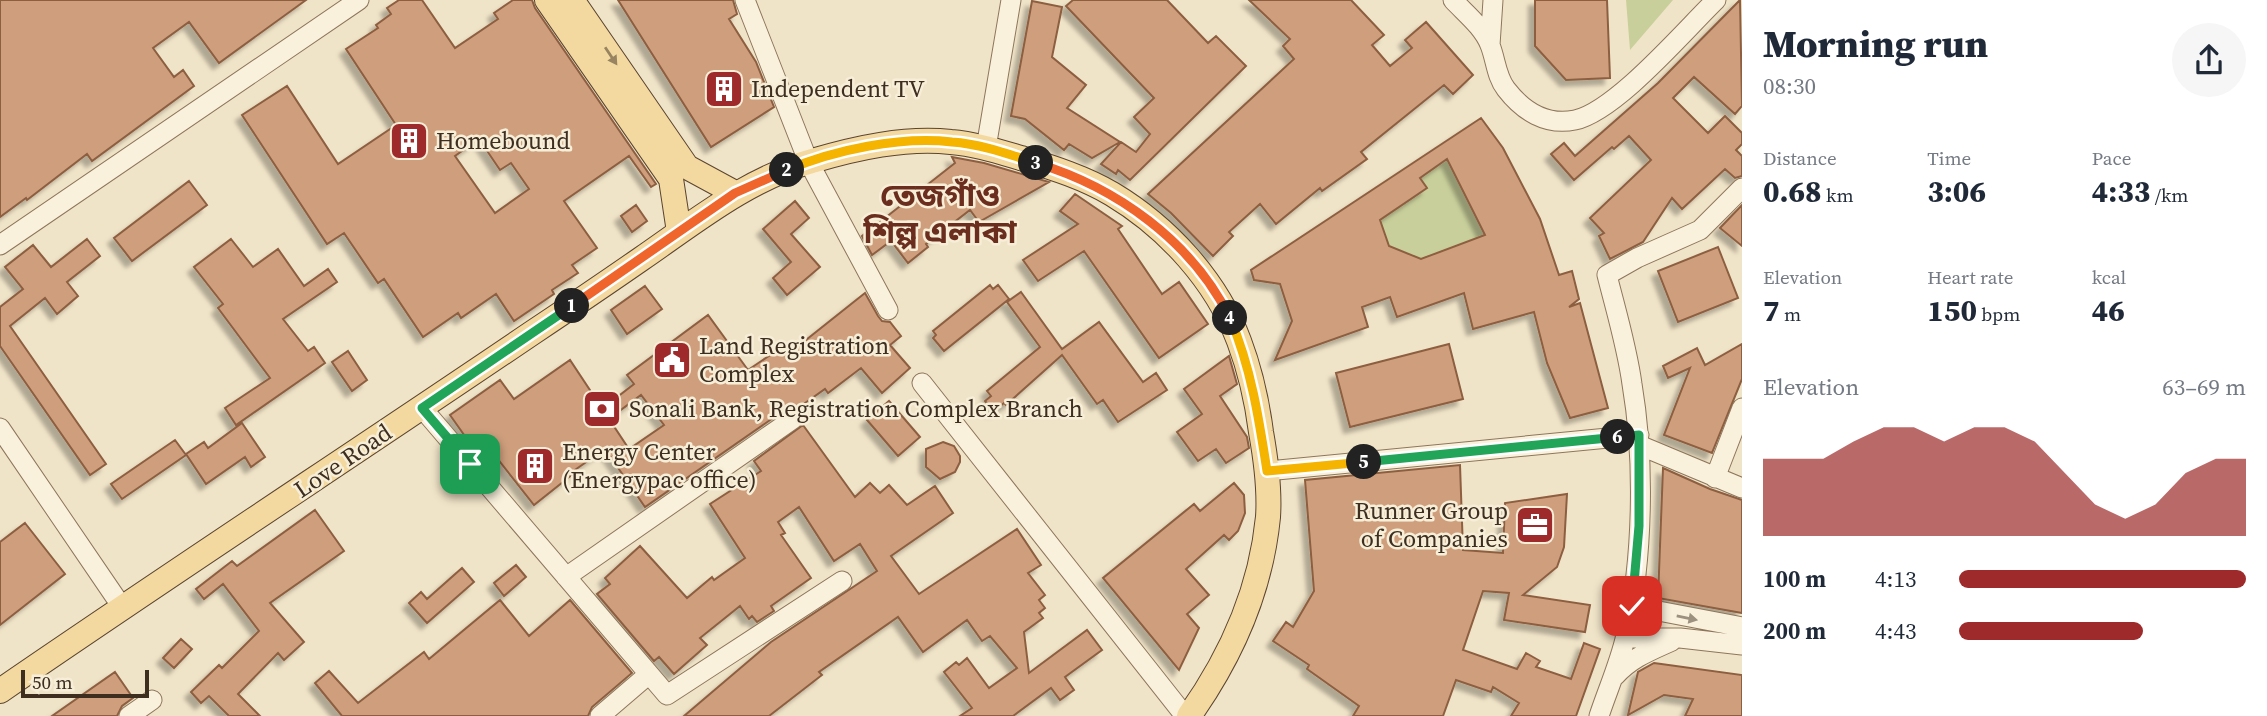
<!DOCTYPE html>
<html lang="en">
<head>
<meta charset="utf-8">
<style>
  :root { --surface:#fff; --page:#f6f6f7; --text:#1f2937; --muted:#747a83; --accent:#9e2a2b }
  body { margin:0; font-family:"Source Serif 4","Noto Sans Bengali",serif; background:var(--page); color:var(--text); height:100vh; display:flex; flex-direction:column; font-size:26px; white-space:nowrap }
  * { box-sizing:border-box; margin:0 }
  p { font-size:23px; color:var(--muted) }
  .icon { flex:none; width:38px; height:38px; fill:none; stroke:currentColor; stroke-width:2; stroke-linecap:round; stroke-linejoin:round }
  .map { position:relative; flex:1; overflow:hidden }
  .side { display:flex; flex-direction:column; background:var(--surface); width:525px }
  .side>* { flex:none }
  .scale { position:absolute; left:21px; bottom:18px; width:128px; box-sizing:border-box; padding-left:7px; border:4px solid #3d2e20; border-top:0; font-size:19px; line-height:24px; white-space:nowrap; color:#3d2e20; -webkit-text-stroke:5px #f7eed8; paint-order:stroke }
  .pin { position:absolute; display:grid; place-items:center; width:60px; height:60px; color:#fff; margin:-30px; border-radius:14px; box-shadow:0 4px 10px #0006 }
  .km { position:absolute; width:35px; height:35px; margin:-18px; border-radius:50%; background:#222; color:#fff; font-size:19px; line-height:35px; text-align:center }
  .round { display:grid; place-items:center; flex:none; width:74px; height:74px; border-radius:37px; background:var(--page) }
  .head { display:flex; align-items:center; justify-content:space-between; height:119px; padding:0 21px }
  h1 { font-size:38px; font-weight:800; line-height:52px }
  .metrics { display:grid; grid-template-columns:repeat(3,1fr); gap:10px; height:119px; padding:7px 21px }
  .metrics div { display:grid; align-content:center }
  .metrics b { font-size:30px; font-weight:800 }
  .metrics small { font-size:19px; font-weight:400 }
  .metrics p { font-size:19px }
  .chart { height:196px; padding:14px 21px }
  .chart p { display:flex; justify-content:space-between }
  .chart svg { width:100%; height:126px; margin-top:7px; fill:var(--accent); opacity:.7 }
  ul { padding:0 21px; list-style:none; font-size:23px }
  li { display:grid; grid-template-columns:112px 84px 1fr; align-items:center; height:52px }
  li i { height:18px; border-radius:9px; background:var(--accent) }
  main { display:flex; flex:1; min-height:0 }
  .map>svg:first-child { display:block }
</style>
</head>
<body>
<main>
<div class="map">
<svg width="1742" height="716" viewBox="0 0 1742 716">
  <defs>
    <filter id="shadow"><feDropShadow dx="-6" dy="6" stdDeviation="2" flood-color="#0004"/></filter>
  </defs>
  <rect width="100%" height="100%" fill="#f0e4c8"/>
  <path fill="#c9cf9b" d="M 1626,0 L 1673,0 L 1630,50 Z
    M 1447,159 L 1485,235 L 1421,259 L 1389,246 L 1380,220 L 1426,189 L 1420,178 Z"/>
  <path fill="#cf9f7d" stroke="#8d5f41" stroke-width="2" fill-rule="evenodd" filter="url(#shadow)" d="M 0,0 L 306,0 L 219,63 L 189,22 L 153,48 L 174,77 L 183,70 L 194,86 L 92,161 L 87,154 L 27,200 L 26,198 L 0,217 Z
    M 399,0 L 422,0 L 455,48 L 498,19 L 494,13 L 513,0 L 532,0 L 535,8 L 656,184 L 651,187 L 629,156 L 564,201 L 597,248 L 572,265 L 578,273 L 552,290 L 554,294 L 514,321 L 496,294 L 461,318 L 458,313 L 423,337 L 384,279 L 378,283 L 344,233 L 327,244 L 242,115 L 287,86 L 338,164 L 396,125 L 346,49 L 378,28 L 376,25 L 391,14 L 387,8 ZM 479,139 L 500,170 L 511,163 L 529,189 L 495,213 L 455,156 Z
    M 618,0 L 733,0 L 737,14 L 729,19 L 756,62 L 774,107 L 711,147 Z
    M 1073,0 L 1167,0 L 1208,43 L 1216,36 L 1246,66 L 1130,180 L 1118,170 L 1116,174 L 1101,164 L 1121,142 L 1136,152 L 1150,134 L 1134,117 L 1154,98 L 1066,6 Z
    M 1249,0 L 1351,0 L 1384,35 L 1372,45 L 1390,66 L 1412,48 L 1405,40 L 1426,22 L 1473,75 L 1453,94 L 1444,85 L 1361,152 L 1367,159 L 1322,191 L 1320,188 L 1276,224 L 1260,204 L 1229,232 L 1233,236 L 1213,256 L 1171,213 L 1148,194 L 1294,59 L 1283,46 L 1290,39 Z
    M 1535,0 L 1607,0 L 1610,78 L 1566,80 L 1535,46 Z
    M 1740,0 L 1742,106 L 1735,114 L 1694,77 L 1673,98 L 1708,133 L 1725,116 L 1742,133 L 1742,144 L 1736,150 L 1742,156 L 1742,176 L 1735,178 L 1725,169 L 1682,209 L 1672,198 L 1643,242 L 1610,259 L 1599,236 L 1604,233 L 1590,218 L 1651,160 L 1629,136 L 1614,149 L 1612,147 L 1574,180 L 1551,154 L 1564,143 L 1575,156 L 1658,83 Z
    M 1032,1 L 1062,7 L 1052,57 L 1086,85 L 1067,108 L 1120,142 L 1092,158 L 1069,144 L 1064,150 L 1025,119 L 1011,116 Z
    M 1481,118 L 1503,148 L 1540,219 L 1559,275 L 1572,271 L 1579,299 L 1569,307 L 1580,303 L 1608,408 L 1570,418 L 1547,363 L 1534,312 L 1473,329 L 1464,293 L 1397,317 L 1390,297 L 1362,307 L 1368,327 L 1275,360 L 1292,321 L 1280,284 L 1254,280 L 1251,270 ZM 1447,159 L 1485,235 L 1421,259 L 1389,246 L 1380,220 L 1427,188 L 1420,178 Z
    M 952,157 L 984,163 L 1049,182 L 979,222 L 970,210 L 926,244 L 928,247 L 908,263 L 891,241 L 872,255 L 862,236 L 955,163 Z
    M 189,181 L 207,205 L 132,261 L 114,238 Z
    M 1075,194 L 1122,226 L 1118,229 L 1162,294 L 1179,282 L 1208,324 L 1159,358 L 1084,251 L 1038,281 L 1023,260 L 1078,224 L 1060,211 Z
    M 795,201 L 809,218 L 791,234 L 820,267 L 787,295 L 773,278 L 791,262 L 763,229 Z
    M 636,205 L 647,221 L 632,232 L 621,216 Z
    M 1742,205 L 1742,246 L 1720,228 Z
    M 87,239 L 100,256 L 67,282 L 78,296 L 57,314 L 45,298 L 10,326 L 106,464 L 90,475 L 0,346 L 0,307 L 23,289 L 5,267 L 33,245 L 51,267 Z
    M 231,239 L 253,267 L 278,249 L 304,286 L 328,269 L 337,282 L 283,319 L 308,351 L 314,347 L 325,363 L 236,425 L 225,408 L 270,378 L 218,308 L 223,304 L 194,267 Z
    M 1718,247 L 1738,298 L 1678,322 L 1658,271 Z
    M 990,285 L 993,289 L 998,285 L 1009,299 L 944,351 L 933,338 L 936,335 L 933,331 Z
    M 645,286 L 662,309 L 627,334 L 611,310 Z
    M 1021,292 L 1062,349 L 1099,322 L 1143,382 L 1156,373 L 1167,390 L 1118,422 L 1103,400 L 1097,404 L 1062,355 L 1006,405 L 1004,403 L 994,411 L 985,401 L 991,396 L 987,391 L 1040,347 L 1007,302 Z
    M 865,293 L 878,316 L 882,321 L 890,322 L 901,336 L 890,345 L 910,368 L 882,393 L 861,368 L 828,393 L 825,389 L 798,408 L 786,409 L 645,507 L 605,449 L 572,472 L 573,474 L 534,505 L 489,448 L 479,456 L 450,415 L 500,380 L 514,399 L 570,360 L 629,449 L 664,425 L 641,395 L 614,415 L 607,405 L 634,384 L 627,375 L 708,315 L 748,370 L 782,347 L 787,355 Z
    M 1449,344 L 1463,399 L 1350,427 L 1336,373 Z
    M 1742,344 L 1742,379 L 1712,453 L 1664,435 L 1690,368 L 1668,378 L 1663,366 L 1697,348 L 1705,365 Z
    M 348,351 L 367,380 L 352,391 L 332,362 Z
    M 1229,356 L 1237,384 L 1220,396 L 1247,437 L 1249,448 L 1226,463 L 1216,449 L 1198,461 L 1177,432 L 1202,414 L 1184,389 Z
    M 889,401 L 920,437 L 898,456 L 867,420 Z
    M 242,423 L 265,457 L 251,467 L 245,457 L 206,484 L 186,454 L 204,442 L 208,448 Z
    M 803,425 L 855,497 L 870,483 L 880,493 L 889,485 L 907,505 L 935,486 L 953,513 L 891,556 L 919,594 L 1017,529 L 1041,565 L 1028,573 L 1045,595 L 1039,600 L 1045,608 L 1039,613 L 1043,618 L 1024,632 L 1029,673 L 1087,630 L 1102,650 L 1065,677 L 1074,690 L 1060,700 L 1051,688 L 1013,716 L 960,716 L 972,708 L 944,672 L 956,662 L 959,665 L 967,658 L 989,688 L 1017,668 L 990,636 L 982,641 L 967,620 L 923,652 L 898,617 L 819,672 L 822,675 L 769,716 L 684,716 L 771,642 L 877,571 L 860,544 L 834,561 L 799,507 L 778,522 L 785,533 L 781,535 L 811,578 L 771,606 L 774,611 L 757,622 L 752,616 L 749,619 L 740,606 L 700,638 L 707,645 L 674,674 L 659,657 L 654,661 L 597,594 L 610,584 L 605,578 L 640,546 L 687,598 L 712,577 L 714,580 L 745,558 L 710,504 L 761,471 L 754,461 Z
    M 175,440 L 186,455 L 122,499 L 111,484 Z
    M 943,442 L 954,446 L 960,456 L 960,462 L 955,472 L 940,479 L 926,467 L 926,449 Z
    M 1460,465 L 1463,550 L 1503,553 L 1505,503 L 1567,494 L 1564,547 L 1557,567 L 1523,595 L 1590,605 L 1585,632 L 1504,620 L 1509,593 L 1483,591 L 1463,650 L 1517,669 L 1526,653 L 1540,661 L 1536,667 L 1571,679 L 1584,643 L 1600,649 L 1576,716 L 1511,716 L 1519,703 L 1493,687 L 1491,692 L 1456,680 L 1443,716 L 1353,716 L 1359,706 L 1307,669 L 1309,665 L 1273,641 L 1286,622 L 1293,627 L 1314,591 L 1305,480 Z
    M 1663,468 L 1710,489 L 1742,500 L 1742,613 L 1658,598 Z
    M 1234,483 L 1244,495 L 1245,513 L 1238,531 L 1229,540 L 1224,535 L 1186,569 L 1209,595 L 1187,614 L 1199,628 L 1179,670 L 1103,578 L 1194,504 L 1200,511 Z
    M 315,510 L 344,551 L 270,603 L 304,642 L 284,660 L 278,653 L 238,694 L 260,716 L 229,716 L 209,696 L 201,703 L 191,692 L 219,665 L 222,668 L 259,631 L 223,584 L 204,599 L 196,589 L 232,561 L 237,566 Z
    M 25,523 L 65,574 L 0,625 L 0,542 Z
    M 516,565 L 526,577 L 504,596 L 494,583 Z
    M 462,568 L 474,582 L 427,623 L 409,603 L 421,592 L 427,599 Z
    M 500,600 L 529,636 L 570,600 L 632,673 L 592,707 L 588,716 L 342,716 L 315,683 L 329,671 L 358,703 L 424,652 L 429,659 Z
    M 181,639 L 192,649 L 174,668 L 163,658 Z
    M 1654,663 L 1742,675 L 1742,716 L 1685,716 L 1693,699 L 1664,695 L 1628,715 L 1638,672 Z
    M 115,672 L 133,698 L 122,706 L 117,716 L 52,716 Z"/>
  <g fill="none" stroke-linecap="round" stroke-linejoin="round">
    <g stroke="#8d765c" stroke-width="21">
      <path id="minor" d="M 745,0 L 808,161 L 888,310
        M 1453,0 C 1465,13 1483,27 1490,45 C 1496,60 1496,76 1506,89 C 1523,111 1546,126 1575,120 C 1616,111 1684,31 1716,0
        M 1490,45 L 1493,0
        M 986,148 L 1011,0
        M 0,245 L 359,0
        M 922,383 L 1185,716
        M 422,408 L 667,695 L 842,581
        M 0,428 L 122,607
        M 1639,445 L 1742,488
        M 1267,471 L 1639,435
        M 1715,478 L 1742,408
        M 566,577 L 793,419
        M 1632,606 L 1742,627
        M 1625,638 L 1680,638 L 1742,645
        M 1615,676 C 1631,658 1650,651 1672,641
        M 129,716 L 152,700
        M 600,716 L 649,674
        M 1599,716 C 1608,689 1620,662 1626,635 C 1643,559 1645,461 1632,384 C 1627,347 1616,311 1607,275 L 1637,258 L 1700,230 L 1742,188"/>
    </g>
    <g stroke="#5b4430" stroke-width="26">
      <path id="major" d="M 547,0 L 671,179 L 679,232
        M 572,0 L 687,167 L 735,193
        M 0,691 C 176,570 355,453 532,333 C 568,309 605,284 641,259 C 695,222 747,179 812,161 C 856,148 905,137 951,142 C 976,144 1000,152 1024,159 C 1054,168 1085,178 1112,194 C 1167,227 1216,280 1239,341 C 1250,370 1257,401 1261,432 C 1266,460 1270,488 1268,517 C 1261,589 1231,657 1189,716"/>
    </g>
    <use href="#minor" stroke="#faf1dc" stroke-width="19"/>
    <use href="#major" stroke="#f3d9a0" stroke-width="24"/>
  </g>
  <defs><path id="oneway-solid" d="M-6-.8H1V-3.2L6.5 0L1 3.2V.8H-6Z" transform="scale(1.75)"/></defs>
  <use fill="#988460" href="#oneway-solid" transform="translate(611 56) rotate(56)"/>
  <use fill="#9c907e" href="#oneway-solid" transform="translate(1687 618) rotate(11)"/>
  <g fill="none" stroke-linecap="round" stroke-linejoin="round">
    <g stroke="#fff" stroke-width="14">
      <path id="split-1" d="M 470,464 L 422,408 L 572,306"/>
    </g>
    <g stroke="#fff" stroke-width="14">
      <path id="split-2" d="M 572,306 L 735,193 L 787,170"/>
    </g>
    <g stroke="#fff" stroke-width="14">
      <path id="split-3" d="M 787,170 C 834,150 900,136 952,142 C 981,144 1008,154 1036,163"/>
    </g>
    <g stroke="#fff" stroke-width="14">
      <path id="split-4" d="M 1036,163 C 1116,187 1192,241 1230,318"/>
    </g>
    <g stroke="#fff" stroke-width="14">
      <path id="split-5" d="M 1230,318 C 1251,367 1259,419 1267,471 L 1364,462"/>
    </g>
    <g stroke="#fff" stroke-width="14">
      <path id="split-6" d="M 1364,462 L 1618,437"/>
    </g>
    <g stroke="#fff" stroke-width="14">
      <path id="split-7" d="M 1618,437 L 1639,435 L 1639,526 L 1632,606"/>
    </g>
    <use href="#split-1" stroke="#22a559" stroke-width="9"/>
    <use href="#split-2" stroke="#f0652b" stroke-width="9"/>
    <use href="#split-3" stroke="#f5b400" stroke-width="9"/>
    <use href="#split-4" stroke="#f0652b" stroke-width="9"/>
    <use href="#split-5" stroke="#f5b400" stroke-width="9"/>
    <use href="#split-6" stroke="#22a559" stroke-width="9"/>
    <use href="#split-7" stroke="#22a559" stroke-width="9"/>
  </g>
  <defs>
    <g id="building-square" transform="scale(2.0125)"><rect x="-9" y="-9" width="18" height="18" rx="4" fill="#9e2a2b" stroke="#f7eed8"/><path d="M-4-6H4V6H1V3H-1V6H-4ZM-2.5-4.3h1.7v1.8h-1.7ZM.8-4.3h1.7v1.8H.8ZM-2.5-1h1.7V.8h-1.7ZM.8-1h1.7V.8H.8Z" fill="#fff"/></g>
    <g id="civic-square" transform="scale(2.0125)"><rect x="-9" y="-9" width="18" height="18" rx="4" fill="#9e2a2b" stroke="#f7eed8"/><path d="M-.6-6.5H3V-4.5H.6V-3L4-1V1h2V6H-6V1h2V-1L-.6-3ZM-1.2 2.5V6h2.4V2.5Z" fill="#fff"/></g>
    <g id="bank-square" transform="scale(2.0125)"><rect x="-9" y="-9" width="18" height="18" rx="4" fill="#9e2a2b" stroke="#f7eed8"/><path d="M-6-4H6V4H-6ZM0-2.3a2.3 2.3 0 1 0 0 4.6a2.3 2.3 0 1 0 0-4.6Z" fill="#fff"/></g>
    <g id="office-square" transform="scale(2.0125)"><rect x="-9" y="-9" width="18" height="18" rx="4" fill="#9e2a2b" stroke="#f7eed8"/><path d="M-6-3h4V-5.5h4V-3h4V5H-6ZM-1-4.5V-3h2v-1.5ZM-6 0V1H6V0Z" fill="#fff"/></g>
  </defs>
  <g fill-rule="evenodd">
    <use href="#building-square" x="724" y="89"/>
    <use href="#building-square" x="409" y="141"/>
    <use href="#civic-square" x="672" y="360"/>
    <use href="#bank-square" x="602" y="409"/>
    <use href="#building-square" x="535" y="466"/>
    <use href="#office-square" x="1535" y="525"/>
  </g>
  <g text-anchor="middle" stroke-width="5" stroke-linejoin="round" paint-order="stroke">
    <g font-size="24" fill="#3d2e20" stroke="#f7eed8" text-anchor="start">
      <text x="751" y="97">Independent TV</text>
      <text x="436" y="149">Homebound</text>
      <text x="699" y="354">Land Registration<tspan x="699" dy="28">Complex</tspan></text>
      <text x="629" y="417">Sonali Bank, Registration Complex Branch</text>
      <text x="562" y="460">Energy Center<tspan x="562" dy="28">(Energypac office)</tspan></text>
      <text x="1508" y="519" text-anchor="end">Runner Group<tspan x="1508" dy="28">of Companies</tspan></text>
    </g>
    <g font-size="24" fill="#3d2e20" stroke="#f7eed8">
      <text transform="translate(343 461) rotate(-34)" y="8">Love Road</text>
    </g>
    <g font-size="32" font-weight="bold" fill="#6b2e1e" stroke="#f7eed8">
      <text x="940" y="206">তেজগাঁও<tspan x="940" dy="37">শিল্প এলাকা</tspan></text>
    </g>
  </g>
</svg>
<div class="scale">50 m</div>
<div class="pin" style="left:470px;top:464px;background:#1e9e55"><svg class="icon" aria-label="arrive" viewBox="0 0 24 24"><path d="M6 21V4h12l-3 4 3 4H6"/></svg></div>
<div class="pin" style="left:1632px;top:606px;background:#d93025"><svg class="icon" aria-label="check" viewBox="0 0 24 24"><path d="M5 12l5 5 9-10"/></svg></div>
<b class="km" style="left:572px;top:306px">1</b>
<b class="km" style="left:787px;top:170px">2</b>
<b class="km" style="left:1036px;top:163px">3</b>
<b class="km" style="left:1230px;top:318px">4</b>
<b class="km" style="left:1364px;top:462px">5</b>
<b class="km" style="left:1618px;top:437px">6</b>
</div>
<section class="side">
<div class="head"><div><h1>Morning run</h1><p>08:30</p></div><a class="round"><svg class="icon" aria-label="share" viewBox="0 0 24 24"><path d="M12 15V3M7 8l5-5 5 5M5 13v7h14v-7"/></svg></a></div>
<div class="metrics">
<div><p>Distance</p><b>0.68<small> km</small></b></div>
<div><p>Time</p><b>3:06</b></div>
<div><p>Pace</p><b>4:33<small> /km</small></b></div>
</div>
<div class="metrics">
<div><p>Elevation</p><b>7<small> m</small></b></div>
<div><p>Heart rate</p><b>150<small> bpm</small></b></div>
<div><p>kcal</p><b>46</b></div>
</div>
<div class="chart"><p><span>Elevation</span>63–69 m</p>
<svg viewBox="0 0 160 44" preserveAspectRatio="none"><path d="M0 44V17L10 17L20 17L30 11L40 6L50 6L60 11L70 6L80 6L90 11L100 22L110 33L120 38L130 33L140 22L150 17L160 17V44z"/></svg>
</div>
<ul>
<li><b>100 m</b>4:13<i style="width:100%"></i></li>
<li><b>200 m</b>4:43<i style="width:64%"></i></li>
</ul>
</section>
</main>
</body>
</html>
